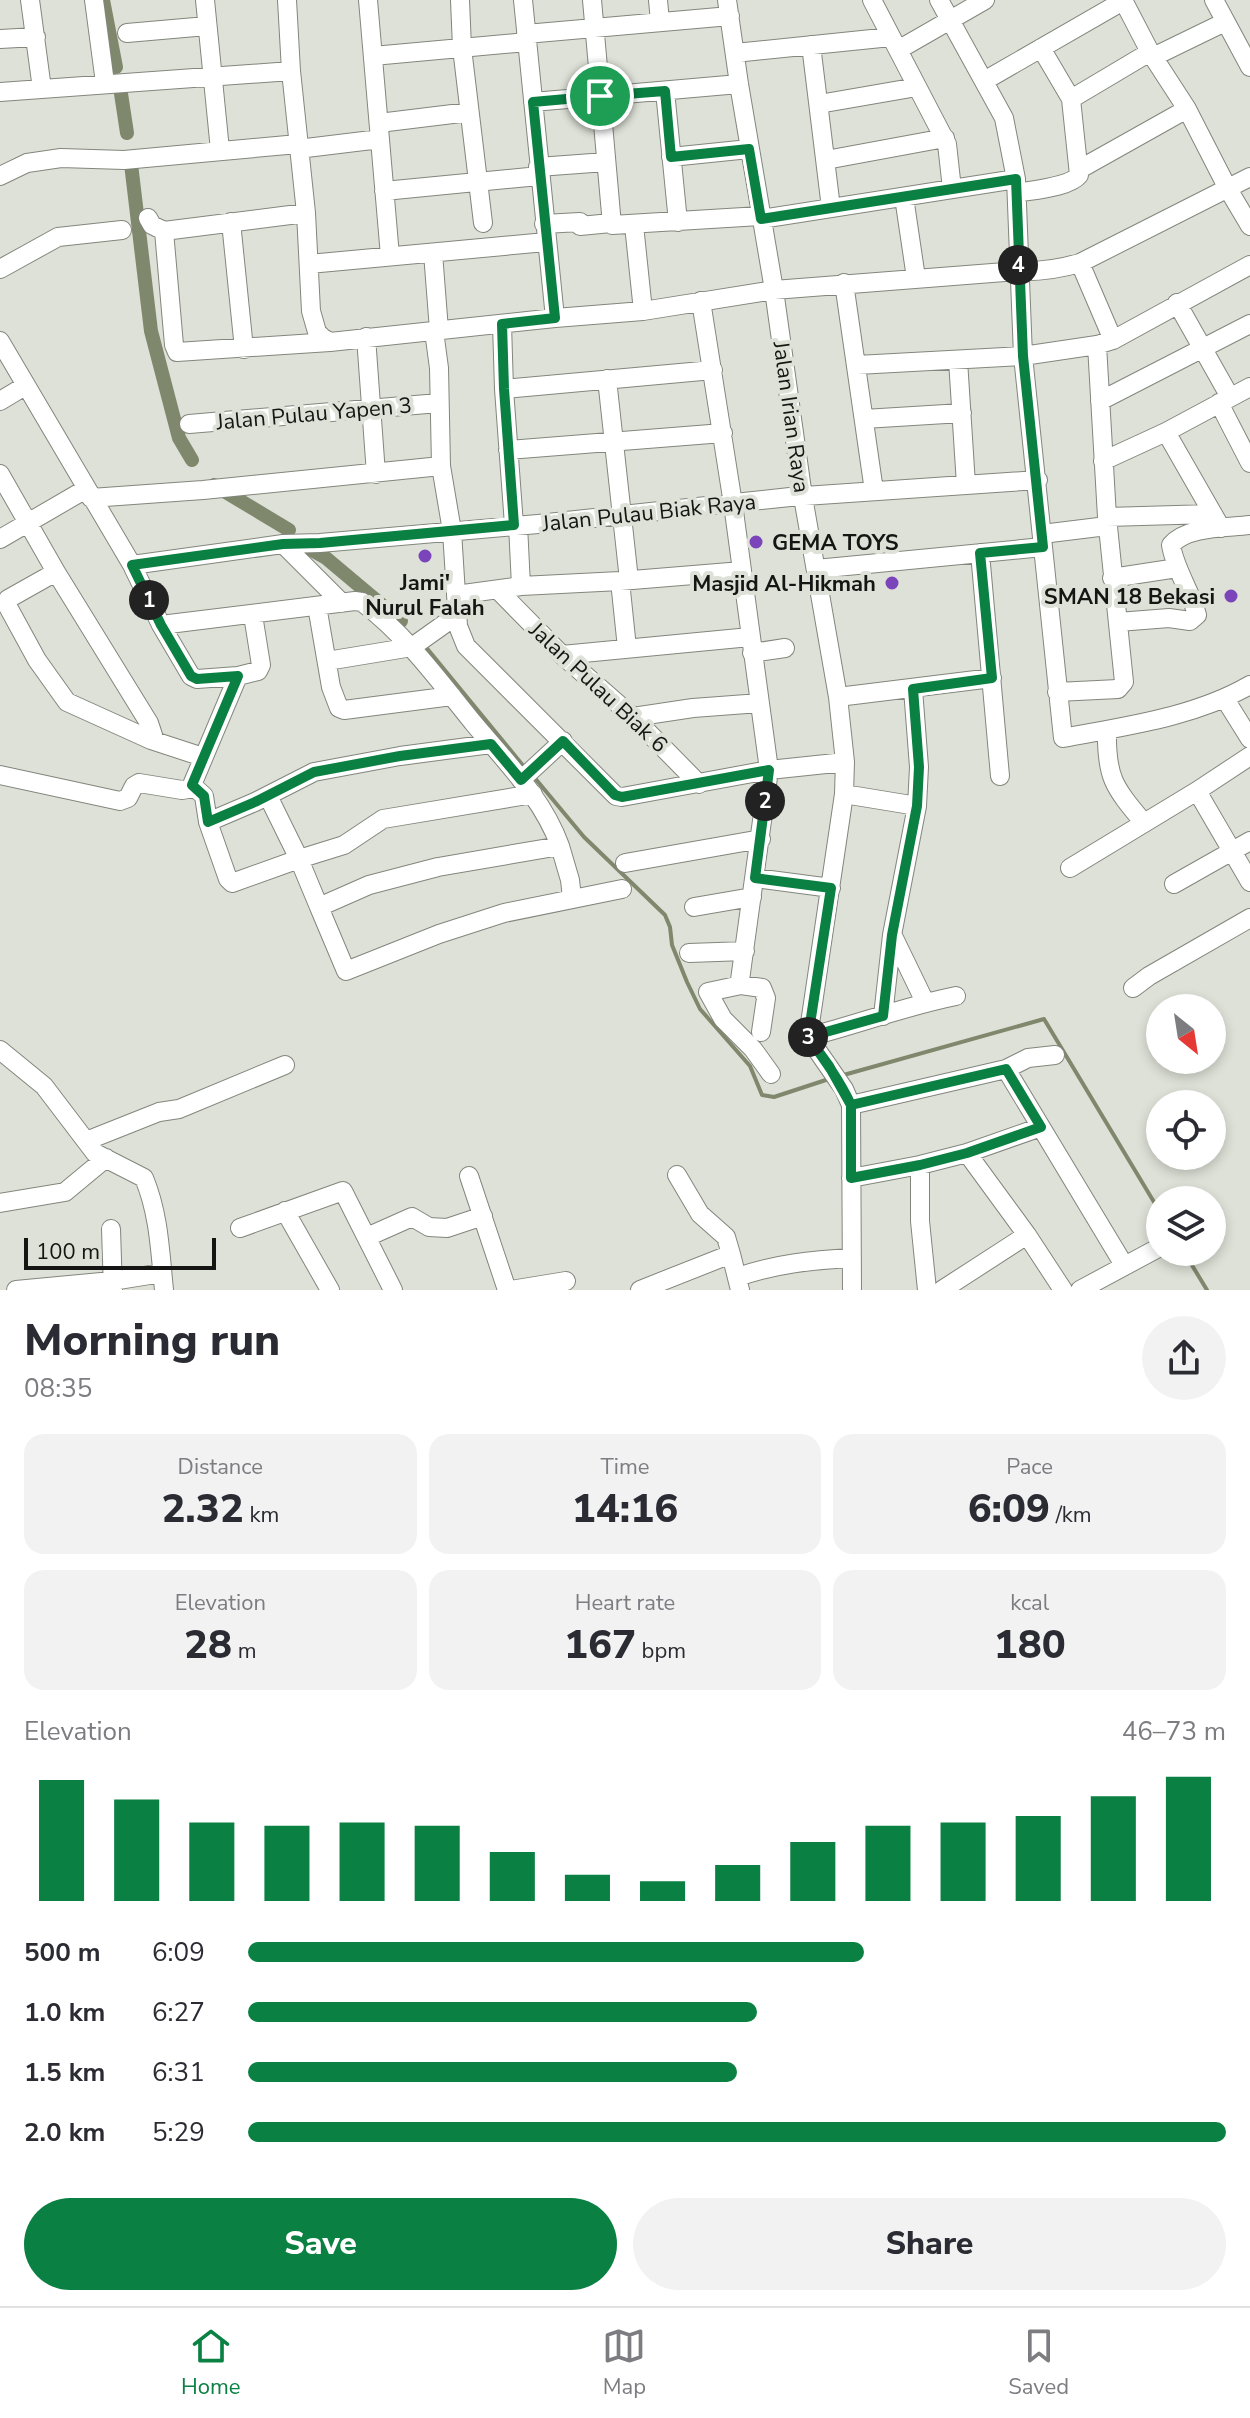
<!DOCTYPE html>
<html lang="en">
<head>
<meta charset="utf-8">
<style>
  :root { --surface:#fff; --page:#f2f2f3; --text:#2b2b33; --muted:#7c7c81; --line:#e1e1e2; --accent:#0b8043 }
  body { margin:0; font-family:"Nunito Sans",sans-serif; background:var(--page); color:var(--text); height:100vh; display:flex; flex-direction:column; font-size:30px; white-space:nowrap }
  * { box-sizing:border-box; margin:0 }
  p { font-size:26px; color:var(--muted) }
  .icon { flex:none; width:44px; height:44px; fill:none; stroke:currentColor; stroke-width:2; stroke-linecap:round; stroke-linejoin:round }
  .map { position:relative; height:1290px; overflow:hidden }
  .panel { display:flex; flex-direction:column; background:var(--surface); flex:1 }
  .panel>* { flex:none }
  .needle { width:52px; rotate:150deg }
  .controls { position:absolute; left:1146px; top:994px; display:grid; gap:16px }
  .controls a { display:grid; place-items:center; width:80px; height:80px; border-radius:50%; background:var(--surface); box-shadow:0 4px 12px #0003; font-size:40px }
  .scale { position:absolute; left:24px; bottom:20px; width:192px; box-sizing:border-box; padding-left:8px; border:4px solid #151613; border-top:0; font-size:22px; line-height:28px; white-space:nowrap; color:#151613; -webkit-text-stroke:6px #dee1d7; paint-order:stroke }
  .pin { position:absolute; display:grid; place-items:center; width:68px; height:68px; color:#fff; margin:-34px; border:4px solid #fff; border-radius:50%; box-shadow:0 2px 8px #0007 }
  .km { position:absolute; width:40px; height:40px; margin:-20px; border-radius:50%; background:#222; color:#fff; font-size:22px; line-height:40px; text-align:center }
  .round { display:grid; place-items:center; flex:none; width:84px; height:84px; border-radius:42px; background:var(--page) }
  .headline { display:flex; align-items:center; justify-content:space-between; height:136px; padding:0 24px }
  h1 { font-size:44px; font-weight:800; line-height:60px }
  .metrics { display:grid; grid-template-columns:repeat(3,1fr); gap:12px; height:136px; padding:8px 24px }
  .metrics div { display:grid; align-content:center; border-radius:20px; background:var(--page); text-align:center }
  .metrics b { font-size:40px; font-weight:800 }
  .metrics small { font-size:22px; font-weight:400 }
  .metrics p { font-size:22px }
  .chart { height:224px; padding:16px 24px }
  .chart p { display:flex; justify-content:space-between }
  .chart svg { width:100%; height:144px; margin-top:8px; stroke:var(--accent); stroke-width:6 }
  .button { display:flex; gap:16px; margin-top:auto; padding:16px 24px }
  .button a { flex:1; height:92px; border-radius:48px; background:var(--accent); color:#fff; font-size:32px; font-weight:800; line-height:92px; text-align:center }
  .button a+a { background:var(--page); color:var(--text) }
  ul { padding:0 24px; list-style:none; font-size:26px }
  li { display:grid; grid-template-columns:128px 96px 1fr; align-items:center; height:60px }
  li i { height:20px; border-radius:10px; background:var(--accent) }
  .menu { display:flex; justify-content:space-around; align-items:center; height:112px; border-top:2px solid var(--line); background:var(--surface); font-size:22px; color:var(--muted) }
  .menu a { display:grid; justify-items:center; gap:4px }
  .menu .active { color:var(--accent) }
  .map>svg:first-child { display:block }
</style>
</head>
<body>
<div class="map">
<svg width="1250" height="1290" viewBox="0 0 1250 1290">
  <rect width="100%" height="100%" fill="#dee1d7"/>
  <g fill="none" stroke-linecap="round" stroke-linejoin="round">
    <path stroke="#7f886d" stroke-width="4" d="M 425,646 L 525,768
      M 534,777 L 584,837 L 665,915 L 670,927 L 672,945 L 687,982 L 700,1009 L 750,1066 L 762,1095 L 774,1097 L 832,1078
      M 840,1076 L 1044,1019 L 1160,1212
      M 1184,1252 L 1207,1290"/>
    <path stroke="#7f886d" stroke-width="14" d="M 103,0 L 116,67
      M 120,87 L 127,133
      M 131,164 L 151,331 L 179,438 L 192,460
      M 214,485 L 289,530
      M 310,549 L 326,558 L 401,621"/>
    <g stroke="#82867c" stroke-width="20">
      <path id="minor" d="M 30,0 L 42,89
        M 94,0 L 105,83
        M 205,0 L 220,150
        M 287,0 L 291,71 L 306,213 L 311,311 L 317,332 L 323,338 L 330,342 L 555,318 L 643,311 L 774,290 L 1018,271 C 1040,272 1059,269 1080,263 L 1250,177
        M 368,0 L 390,256
        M 460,0 L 462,48 L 483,223
        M 523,0 L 555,318
        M 592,0 L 612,225 L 760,216
        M 658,0 L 660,22
        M 727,0 L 739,84 L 774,290 L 803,497 L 838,697 L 845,762 L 844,794 L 808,1037 L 844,1089 L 851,1105 L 852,1290
        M 872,0 L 947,144 L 952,189
        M 939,0 L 1004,118 L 1016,179 L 1023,356 L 1063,738 C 1126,726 1195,717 1250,685
        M 1123,0 L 1150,52 L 1187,109 L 1228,189 L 1250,226
        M 1214,0 L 1250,67
        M 127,33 L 207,26
        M 526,34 L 730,16
        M 0,39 L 36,37
        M 811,45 L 831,208
        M 898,50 L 985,0
        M 735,53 L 891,37
        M 373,56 L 527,42
        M 1153,57 L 1225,22
        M 984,81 L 1123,1
        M 665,91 L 678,222
        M 0,92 L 291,71
        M 1071,99 L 1150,52
        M 533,102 L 739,84
        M 819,104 L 917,87
        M 379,123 L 469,112
        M 298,149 L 380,139
        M 671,157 L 749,149
        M 826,160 L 945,138
        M 538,167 L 606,162
        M 1080,169 L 1187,109
        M 0,176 L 27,163 L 61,158 L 124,160 L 298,144
        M 384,191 L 539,176
        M 1017,193 C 1033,190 1070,187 1079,175 L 1071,99 L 1041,48
        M 904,197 L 916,278
        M 148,218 L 152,225 L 164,231 L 306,213
        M 761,219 L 1016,179
        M 231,222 L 244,349
        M 544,224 L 580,222 L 580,226 L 611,223
        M 634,225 L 643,311
        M 164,231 L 174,345 L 177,352 L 330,342
        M 433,253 L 439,330
        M 1080,263 L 1113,340
        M 309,264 L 546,242
        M 0,269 L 58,237 L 122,230
        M 844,283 L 874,491
        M 701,301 L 733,504 L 769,770 L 740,980 L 741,985
        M 1177,303 L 1230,397
        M 502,324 L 504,389 L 514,525
        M 434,331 L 439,368 L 441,466 L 452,531 L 458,626 L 466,646 L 616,796 L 622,797 L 769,770 L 845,762
        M 366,337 L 376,474
        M 0,341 L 132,565 L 161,625 L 191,676 L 197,679 L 238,676 L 258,671 L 261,665 L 253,615
        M 958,360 L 966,485
        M 857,365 L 1023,356 L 1097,345 L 1113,340 L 1250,265
        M 607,379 L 629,580
        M 504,389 L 713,370
        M 0,401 L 25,386
        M 1100,401 L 1250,324
        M 1219,403 L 1250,463
        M 864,419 L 962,413
        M 189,424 L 439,403
        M 1166,432 L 1221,528
        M 508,450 L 723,433
        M 1103,461 L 1166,432 L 1250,387
        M 0,474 L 56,572 L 149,723 L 153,735 L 151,740
        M 91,498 L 203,490 L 441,466
        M 1107,517 L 1211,514
        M 518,525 L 521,586
        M 1042,534 L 1107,526
        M 0,539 L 86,489
        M 283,544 L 342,603
        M 980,553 L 1000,776
        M 132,565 L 283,544 L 320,543 L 538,524 L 790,497 L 1038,480
        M 816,569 L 1043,547
        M 56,572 L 8,599 L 7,605 L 37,660 L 67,702 L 151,740 L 203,757
        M 1112,578 L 1177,568
        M 620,581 L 627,648
        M 499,591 L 562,655 L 633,717 L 699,784
        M 456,595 L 521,586 L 620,581 L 742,571
        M 317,606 L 331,687 L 339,708 L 344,710 L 452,696
        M 1118,622 L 1169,618 L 1190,621 L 1197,615 C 1191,591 1175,570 1171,545 C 1187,526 1226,528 1250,525
        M 161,625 L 355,601 L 362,602 C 407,636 440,682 475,725 C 507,763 543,799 560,846 L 438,867 L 369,885 L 319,907 L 299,859 L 232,883 L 228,879 L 208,822 L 204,796 L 192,785 L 238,676
        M 412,647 L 457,615
        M 752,653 L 785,648
        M 562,655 L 750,637
        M 327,661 L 412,647
        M 1057,692 L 1118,689 L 1124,682 L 1107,517 L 1097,345
        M 838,697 L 992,678
        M 1225,699 L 1250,739
        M 633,717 L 693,708 L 760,703
        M 1107,730 C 1106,778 1114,787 1144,823
        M 0,775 L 120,801 L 128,798 L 134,786 L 139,783 L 182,790 L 194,788
        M 521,780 L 563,741
        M 1197,791 L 1250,882
        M 844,794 L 917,806
        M 268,796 L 299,859 L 344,845 L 383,819 L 533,794
        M 208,822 L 255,802 L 314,772 L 400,756 L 491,744
        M 560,846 L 570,880 L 572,898
        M 625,863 L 761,839
        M 1070,868 L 1197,791 L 1250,756
        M 755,878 L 831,888
        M 1174,884 L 1250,841
        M 319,907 L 346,971 L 439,934 L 504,913 L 622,889
        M 694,907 L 752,897
        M 893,936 L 925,1002
        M 689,953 L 745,951
        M 1133,988 L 1149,976 L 1250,918
        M 883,1016 L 892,935 L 917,806 L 919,767 L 913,689
        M 761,1032 L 766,998 L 762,988 L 741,985 L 708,992 L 723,1019 L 753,1049 L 771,1074
        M 808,1037 C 858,1024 906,1006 956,996
        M 0,1050 L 44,1086 L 95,1153 L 144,1178 C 159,1214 160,1251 164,1290
        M 1006,1069 L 1124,1265
        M 851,1105 L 1006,1069 L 1028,1058 L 1055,1055
        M 86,1141 L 159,1112 L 179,1109 L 285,1065
        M 967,1153 L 1027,1235 L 1063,1290
        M 920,1165 L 920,1221 L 927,1290
        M 677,1175 L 700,1214 L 726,1237 L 731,1254
        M 469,1176 L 507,1290
        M 851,1178 L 920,1165 L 967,1153 L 1041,1127
        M 0,1203 L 65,1192 L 106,1158
        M 285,1211 L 330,1290
        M 240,1228 L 343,1191 L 393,1290
        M 111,1229 L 113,1290
        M 367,1237 L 412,1217 L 429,1227 L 447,1228 L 483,1216
        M 738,1277 C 775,1264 812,1260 852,1258
        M 16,1290 L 112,1281 L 162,1273
        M 511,1290 L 566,1281
        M 640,1290 L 731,1254 L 740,1290
        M 942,1290 L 1027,1235
        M 1080,1290 L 1160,1247"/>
    </g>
    <use href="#minor" stroke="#fff" stroke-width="18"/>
  </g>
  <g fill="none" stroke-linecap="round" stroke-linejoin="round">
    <g stroke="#fff" stroke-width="16">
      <path id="route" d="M 600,96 L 533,102 L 555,318 L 502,324 L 504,389 L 514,525 L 320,543 L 283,544 L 132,565 L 161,625 L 191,676 L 197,679 L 238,676 L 192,785 L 204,796 L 208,822 L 255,802 L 314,772 L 400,756 L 491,744 L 521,780 L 563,741 L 615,795 L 622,797 L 769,770 L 755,878 L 831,888 L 808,1037 L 829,1066 L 851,1105 L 851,1178 L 920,1165 L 967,1153 L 1041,1127 L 1006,1069 L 851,1105 C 840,1081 824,1059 808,1037 L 883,1016 L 892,935 L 917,806 L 919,767 L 913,689 L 992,678 L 980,553 L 1043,547 L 1023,356 L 1016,179 L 761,219 L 749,149 L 671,157 L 665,91 L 600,96"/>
    </g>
    <use href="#route" stroke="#0b8043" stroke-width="10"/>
  </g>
  <g fill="#7c44bb" stroke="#dee1d7" stroke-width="3">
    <circle cx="756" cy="542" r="8"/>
    <circle cx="425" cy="556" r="8"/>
    <circle cx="892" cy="583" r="8"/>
    <circle cx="1231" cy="596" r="8"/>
  </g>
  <g text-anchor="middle" stroke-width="8" stroke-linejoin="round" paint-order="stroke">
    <g font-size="22" fill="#151613" stroke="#dee1d7">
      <text transform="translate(314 413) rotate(-5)" y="8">Jalan Pulau Yapen 3</text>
      <text transform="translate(792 417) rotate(82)" y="8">Jalan Irian Raya</text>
      <text transform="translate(649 512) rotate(-6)" y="8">Jalan Pulau Biak Raya</text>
      <text transform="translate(599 687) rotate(43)" y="8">Jalan Pulau Biak 6</text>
    </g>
    <g font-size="22" font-weight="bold" fill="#151613" stroke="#dee1d7" text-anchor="end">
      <text x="772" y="550" text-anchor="start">GEMA TOYS</text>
      <text x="425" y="590" text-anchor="middle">Jami'<tspan x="425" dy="25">Nurul Falah</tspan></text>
      <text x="876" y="591">Masjid Al-Hikmah</text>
      <text x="1215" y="604">SMAN 18 Bekasi</text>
    </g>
  </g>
</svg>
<div class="controls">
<a><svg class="needle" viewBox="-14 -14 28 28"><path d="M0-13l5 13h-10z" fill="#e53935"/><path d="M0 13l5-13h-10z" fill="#7c7c81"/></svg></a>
<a><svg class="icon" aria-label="locate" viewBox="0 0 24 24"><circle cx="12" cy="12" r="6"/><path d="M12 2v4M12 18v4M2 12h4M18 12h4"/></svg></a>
<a><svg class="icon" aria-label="layers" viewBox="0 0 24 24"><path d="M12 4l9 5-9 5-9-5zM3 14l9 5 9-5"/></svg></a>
</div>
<div class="scale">100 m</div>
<div class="pin" style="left:600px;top:96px;background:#1e9e55"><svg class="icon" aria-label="arrive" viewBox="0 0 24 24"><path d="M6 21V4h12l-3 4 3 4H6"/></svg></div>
<b class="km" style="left:149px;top:600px">1</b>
<b class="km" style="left:765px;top:801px">2</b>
<b class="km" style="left:808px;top:1037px">3</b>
<b class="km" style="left:1018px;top:265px">4</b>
</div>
<section class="panel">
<div class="headline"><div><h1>Morning run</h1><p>08:35</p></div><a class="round"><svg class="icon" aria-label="share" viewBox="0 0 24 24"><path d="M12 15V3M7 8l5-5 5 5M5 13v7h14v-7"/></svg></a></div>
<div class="metrics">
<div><p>Distance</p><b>2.32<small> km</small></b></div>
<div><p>Time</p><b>14:16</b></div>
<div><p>Pace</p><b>6:09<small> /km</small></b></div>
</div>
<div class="metrics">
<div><p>Elevation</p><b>28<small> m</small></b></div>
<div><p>Heart rate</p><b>167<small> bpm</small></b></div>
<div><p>kcal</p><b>180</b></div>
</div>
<div class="chart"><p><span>Elevation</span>46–73 m</p>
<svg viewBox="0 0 160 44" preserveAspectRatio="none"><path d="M5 44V7M15 44V13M25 44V20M35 44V21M45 44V20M55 44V21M65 44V29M75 44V36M85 44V38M95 44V33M105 44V26M115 44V21M125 44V20M135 44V18M145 44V12M155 44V6"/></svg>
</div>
<ul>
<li><b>500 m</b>6:09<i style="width:63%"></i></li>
<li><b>1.0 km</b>6:27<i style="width:52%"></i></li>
<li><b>1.5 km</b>6:31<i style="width:50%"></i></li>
<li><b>2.0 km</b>5:29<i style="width:100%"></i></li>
</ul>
<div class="button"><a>Save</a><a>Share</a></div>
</section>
<nav class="menu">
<a class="active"><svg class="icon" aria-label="home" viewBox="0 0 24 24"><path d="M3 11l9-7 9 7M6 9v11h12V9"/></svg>Home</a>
<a><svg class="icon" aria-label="map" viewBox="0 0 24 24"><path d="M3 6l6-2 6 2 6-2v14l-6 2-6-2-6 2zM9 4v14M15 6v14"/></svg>Map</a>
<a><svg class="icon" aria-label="saved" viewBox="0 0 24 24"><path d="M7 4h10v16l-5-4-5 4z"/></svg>Saved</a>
</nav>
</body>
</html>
